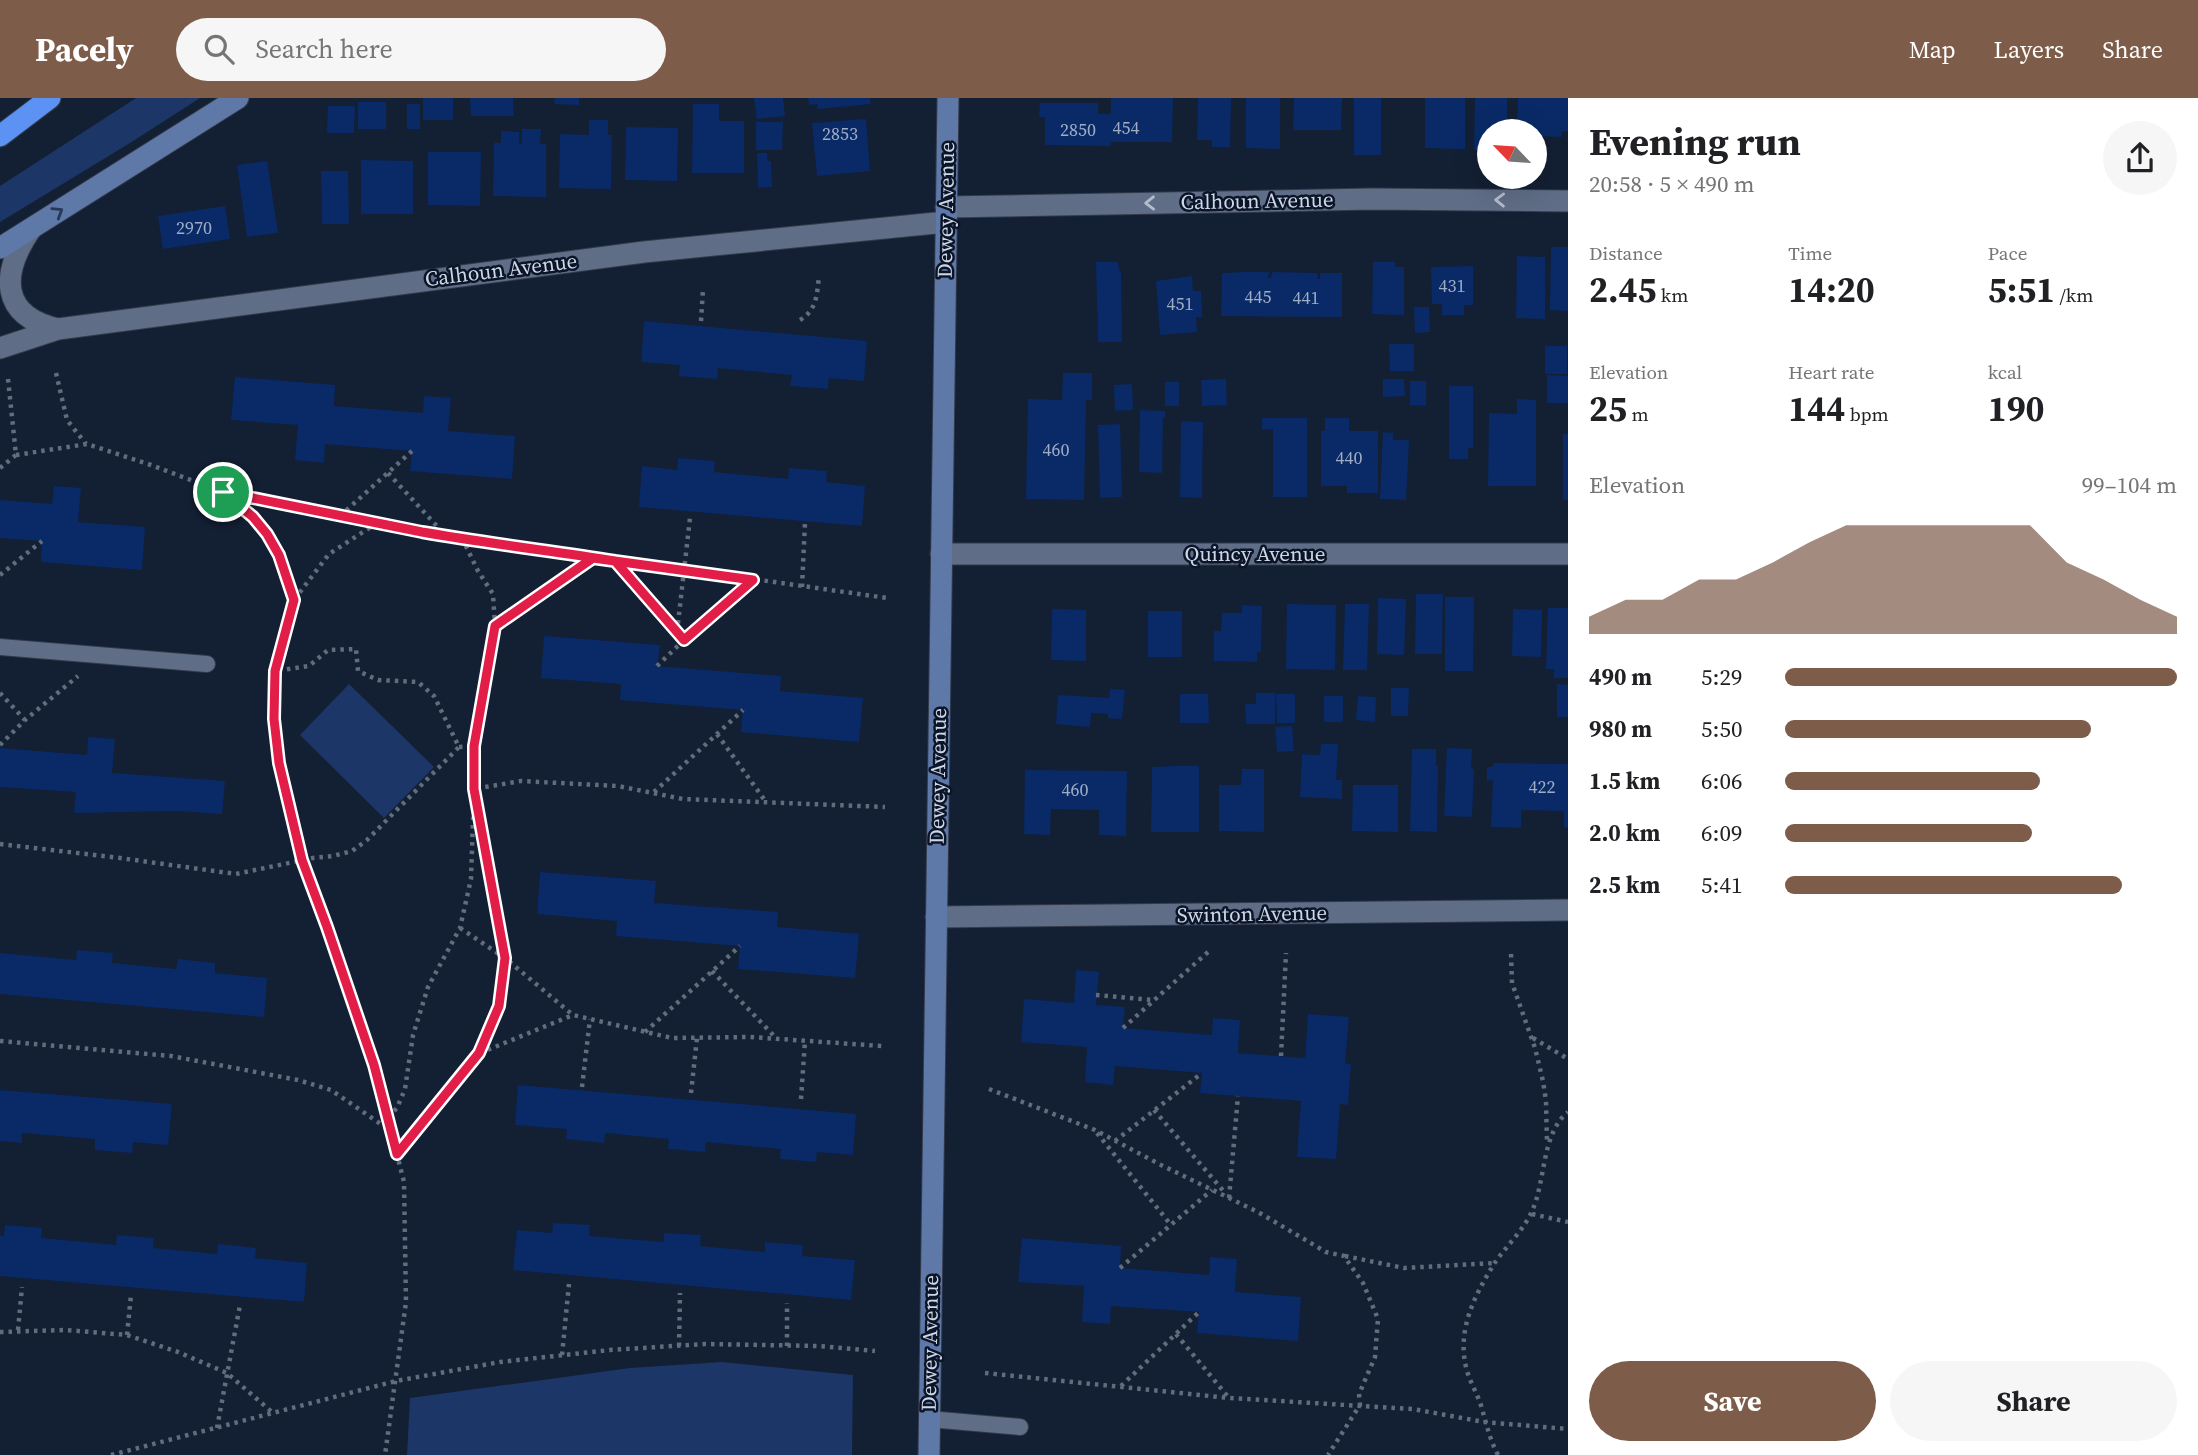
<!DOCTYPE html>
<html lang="en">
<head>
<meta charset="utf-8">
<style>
  :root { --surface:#fff; --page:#f6f6f6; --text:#202124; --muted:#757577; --accent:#7d5c49 }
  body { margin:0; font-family:"Source Serif 4",serif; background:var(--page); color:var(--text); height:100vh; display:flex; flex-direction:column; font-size:26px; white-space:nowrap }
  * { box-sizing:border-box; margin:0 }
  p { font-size:23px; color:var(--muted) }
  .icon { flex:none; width:38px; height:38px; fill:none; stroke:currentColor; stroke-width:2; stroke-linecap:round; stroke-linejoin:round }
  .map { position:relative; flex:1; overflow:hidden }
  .drawer { display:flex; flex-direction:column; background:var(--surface); width:630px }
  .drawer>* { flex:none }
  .needle { width:46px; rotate:295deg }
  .buttons { position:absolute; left:1477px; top:21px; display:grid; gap:14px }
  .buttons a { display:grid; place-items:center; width:70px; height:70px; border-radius:50%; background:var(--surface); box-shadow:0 7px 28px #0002; font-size:35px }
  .pin { position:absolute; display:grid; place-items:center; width:60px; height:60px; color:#fff; margin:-30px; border:4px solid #fff; border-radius:50%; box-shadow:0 2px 7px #0007 }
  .round { display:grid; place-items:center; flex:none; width:74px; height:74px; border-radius:37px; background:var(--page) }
  .headline { display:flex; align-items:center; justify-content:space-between; height:119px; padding:0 21px }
  h1 { font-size:38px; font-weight:700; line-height:52px }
  .metrics { display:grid; grid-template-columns:repeat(3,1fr); gap:10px; height:119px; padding:7px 21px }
  .metrics div { display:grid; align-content:center }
  .metrics b { font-size:35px; font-weight:700 }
  .metrics small { font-size:19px; font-weight:400 }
  .metrics p { font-size:19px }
  .chart { height:196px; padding:14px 21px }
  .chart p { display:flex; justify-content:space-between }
  .chart svg { width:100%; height:126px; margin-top:7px; fill:var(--accent); opacity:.7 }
  .action { display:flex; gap:14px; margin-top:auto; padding:14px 21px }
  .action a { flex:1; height:80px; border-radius:42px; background:var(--accent); color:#fff; font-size:28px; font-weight:700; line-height:80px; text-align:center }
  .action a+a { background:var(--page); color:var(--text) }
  ul { padding:0 21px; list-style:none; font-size:23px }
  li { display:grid; grid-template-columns:112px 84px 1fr; align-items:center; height:52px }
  li i { height:18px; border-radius:9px; background:var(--accent) }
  header { display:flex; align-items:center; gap:42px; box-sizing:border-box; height:98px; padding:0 35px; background:var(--accent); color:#fff }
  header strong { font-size:33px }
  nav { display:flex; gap:38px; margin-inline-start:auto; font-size:24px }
  .search { width:490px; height:63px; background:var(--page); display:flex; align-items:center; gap:18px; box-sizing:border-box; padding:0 24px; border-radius:38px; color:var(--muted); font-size:26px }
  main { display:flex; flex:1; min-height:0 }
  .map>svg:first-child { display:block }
</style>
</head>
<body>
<header>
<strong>Pacely</strong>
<div class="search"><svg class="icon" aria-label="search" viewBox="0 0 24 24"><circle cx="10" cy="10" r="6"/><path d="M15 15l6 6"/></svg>Search here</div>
<nav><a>Map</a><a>Layers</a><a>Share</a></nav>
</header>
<main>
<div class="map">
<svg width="1568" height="1357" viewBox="0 0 1568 1357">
  <rect width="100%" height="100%" fill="#131f33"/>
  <path fill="#1c3667" d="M 136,0 L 200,0 L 130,45 L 0,124 L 0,88 Z
    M 349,586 L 434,669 L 384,720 L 300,637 Z
    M 722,1264 L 853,1277 L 852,1357 L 407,1357 L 410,1300 L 630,1270 Z"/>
  <path fill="#092a66" d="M 423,0 L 453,0 L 453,22 L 423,22 Z
    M 470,0 L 513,0 L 514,18 L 471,18 Z
    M 555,0 L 579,0 L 579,7 L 554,6 Z
    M 754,0 L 783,0 L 785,18 L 757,21 Z
    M 808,0 L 870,0 L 871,6 L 818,11 L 817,6 L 809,7 Z
    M 1111,0 L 1173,0 L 1172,44 L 1111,44 L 1111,48 L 1045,47 L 1045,19 L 1039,19 L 1040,5 L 1098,5 L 1098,16 L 1111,16 Z
    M 1198,0 L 1231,0 L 1230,49 L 1212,49 L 1212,42 L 1197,42 Z
    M 1246,0 L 1280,0 L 1280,51 L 1246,50 Z
    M 1294,0 L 1342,0 L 1341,32 L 1293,32 Z
    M 1354,0 L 1381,0 L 1381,57 L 1354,57 Z
    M 1425,0 L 1465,0 L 1465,51 L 1425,50 Z
    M 1475,0 L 1507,0 L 1507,33 L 1489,33 L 1489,53 L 1474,52 Z
    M 1518,0 L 1568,0 L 1568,33 L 1562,33 L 1562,39 L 1535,38 L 1535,33 L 1517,32 Z
    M 358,4 L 386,4 L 386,31 L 358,31 Z
    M 407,6 L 420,6 L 420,31 L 407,31 Z
    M 693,6 L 719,6 L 719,23 L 744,23 L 744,75 L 692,75 Z
    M 328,8 L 355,8 L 354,35 L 327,35 Z
    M 866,21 L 870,73 L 817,78 L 812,25 Z
    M 589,22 L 608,22 L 608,37 L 612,37 L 611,91 L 559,90 L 560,36 L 589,37 Z
    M 756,24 L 783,24 L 782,52 L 756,52 Z
    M 626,29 L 678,30 L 677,83 L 625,82 Z
    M 522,31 L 541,31 L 540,46 L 546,46 L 546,99 L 493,98 L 494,45 L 501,45 L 501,33 L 519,34 L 519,45 L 522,46 Z
    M 428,54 L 481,54 L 480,108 L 428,107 Z
    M 757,55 L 767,55 L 767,63 L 771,63 L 772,89 L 758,90 Z
    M 361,62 L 413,63 L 413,116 L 361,116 Z
    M 267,63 L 278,135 L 247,139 L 237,67 Z
    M 321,73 L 348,73 L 349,126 L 322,126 Z
    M 225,108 L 230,141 L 163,151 L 158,118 Z
    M 1551,149 L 1568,149 L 1568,213 L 1550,212 Z
    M 1517,158 L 1545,159 L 1545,221 L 1516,220 Z
    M 1096,164 L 1118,164 L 1119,173 L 1121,173 L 1122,244 L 1098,244 Z
    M 1373,164 L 1395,164 L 1395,169 L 1404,169 L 1404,217 L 1372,216 Z
    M 1473,168 L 1473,207 L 1464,207 L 1464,217 L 1442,217 L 1442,206 L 1432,206 L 1431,169 Z
    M 1246,174 L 1269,174 L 1268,180 L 1271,180 L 1272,174 L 1317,175 L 1318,181 L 1320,181 L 1320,175 L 1342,175 L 1342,219 L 1221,218 L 1222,175 Z
    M 1192,178 L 1193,193 L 1201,193 L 1202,219 L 1196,219 L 1197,234 L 1160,237 L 1156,183 Z
    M 1414,209 L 1429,209 L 1430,234 L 1415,235 Z
    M 644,223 L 867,243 L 864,283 L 829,280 L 828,291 L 790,288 L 792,277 L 718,270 L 717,281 L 679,278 L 680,267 L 641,264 Z
    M 1389,246 L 1414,246 L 1414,273 L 1390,273 Z
    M 1545,248 L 1567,248 L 1567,276 L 1545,276 Z
    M 1063,275 L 1092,275 L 1092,302 L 1086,302 L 1084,402 L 1026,401 L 1028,301 L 1062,302 Z
    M 1547,277 L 1568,278 L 1568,305 L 1547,305 Z
    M 235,279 L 335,287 L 334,308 L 423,315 L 424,298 L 451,300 L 448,333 L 515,338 L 512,381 L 410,373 L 412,353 L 325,346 L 324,365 L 295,362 L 298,327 L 231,322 Z
    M 1226,281 L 1227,307 L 1202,308 L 1201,282 Z
    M 1383,281 L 1404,281 L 1405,298 L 1383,299 Z
    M 1410,283 L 1426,283 L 1426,308 L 1410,307 Z
    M 1165,284 L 1179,284 L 1179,308 L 1165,308 Z
    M 1132,286 L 1133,312 L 1115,313 L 1114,287 Z
    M 1449,288 L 1473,288 L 1473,350 L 1468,350 L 1468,361 L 1449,361 Z
    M 1517,301 L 1536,302 L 1536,388 L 1488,388 L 1489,315 L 1517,316 Z
    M 1140,312 L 1165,313 L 1165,320 L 1163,320 L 1162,375 L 1139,374 Z
    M 1262,320 L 1307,320 L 1307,399 L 1273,399 L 1273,331 L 1262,332 Z
    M 1325,320 L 1349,320 L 1349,333 L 1378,333 L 1378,395 L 1347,395 L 1347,388 L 1321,388 L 1321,333 L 1325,333 Z
    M 1181,323 L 1203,324 L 1202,400 L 1180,399 Z
    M 1120,326 L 1122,399 L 1100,400 L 1098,327 Z
    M 1383,334 L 1393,335 L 1393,342 L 1409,342 L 1406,402 L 1380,401 Z
    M 1563,336 L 1568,336 L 1568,402 L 1563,402 Z
    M 678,360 L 715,363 L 714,374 L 788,381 L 789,370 L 827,373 L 826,384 L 865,388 L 862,428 L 639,409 L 642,368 L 677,372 Z
    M 54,388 L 81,390 L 78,424 L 145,429 L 142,472 L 41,464 L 42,443 L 0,440 L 0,402 L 52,406 Z
    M 1416,496 L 1443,496 L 1442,556 L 1415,556 Z
    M 1445,499 L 1474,499 L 1473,573 L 1445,573 Z
    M 1378,500 L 1406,501 L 1404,557 L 1377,556 Z
    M 1287,506 L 1336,507 L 1335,572 L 1286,571 Z
    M 1345,506 L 1369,506 L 1367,572 L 1343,572 Z
    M 1242,507 L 1262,508 L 1261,554 L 1257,554 L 1257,564 L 1214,563 L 1214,533 L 1221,533 L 1222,515 L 1242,515 Z
    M 1548,510 L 1568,510 L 1568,580 L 1554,580 L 1554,571 L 1546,571 Z
    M 1052,511 L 1086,512 L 1086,563 L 1051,562 Z
    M 1513,511 L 1542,512 L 1541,559 L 1512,558 Z
    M 1148,513 L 1182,513 L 1182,559 L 1148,559 Z
    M 544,538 L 660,547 L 657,568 L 781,578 L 780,593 L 863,600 L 859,644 L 741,634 L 743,612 L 620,602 L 621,586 L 541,580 Z
    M 1557,586 L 1568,587 L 1568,619 L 1557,619 Z
    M 1391,590 L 1409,590 L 1408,618 L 1391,618 Z
    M 1110,591 L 1125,592 L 1122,621 L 1108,620 L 1108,616 L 1091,615 L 1090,629 L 1056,626 L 1058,597 L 1109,600 Z
    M 1256,595 L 1275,595 L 1275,626 L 1246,626 L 1245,606 L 1256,606 Z
    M 1180,596 L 1208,596 L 1209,625 L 1180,625 Z
    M 1276,596 L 1295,596 L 1295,625 L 1277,625 Z
    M 1324,598 L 1343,598 L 1343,624 L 1324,624 Z
    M 1358,598 L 1376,599 L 1375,624 L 1356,622 Z
    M 1292,628 L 1294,653 L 1277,654 L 1275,629 Z
    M 88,639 L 115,641 L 112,675 L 225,683 L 222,716 L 177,713 L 74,715 L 76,694 L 0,689 L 0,650 L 87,657 Z
    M 1321,646 L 1338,646 L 1336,682 L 1342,682 L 1342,701 L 1300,699 L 1302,656 L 1320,657 Z
    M 1447,650 L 1472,651 L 1471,671 L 1474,671 L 1472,719 L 1444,718 Z
    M 1412,651 L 1436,651 L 1436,668 L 1438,668 L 1437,734 L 1410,733 Z
    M 1493,665 L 1568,666 L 1568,730 L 1564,729 L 1564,713 L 1521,712 L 1521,730 L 1491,729 L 1493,682 L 1487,683 L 1487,669 L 1493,669 Z
    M 1174,668 L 1199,668 L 1199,734 L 1151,734 L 1152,669 Z
    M 1242,671 L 1264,671 L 1264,734 L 1219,733 L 1219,687 L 1241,687 Z
    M 1025,672 L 1127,673 L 1126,738 L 1099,737 L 1099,712 L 1051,711 L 1050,737 L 1024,736 Z
    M 1353,687 L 1398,687 L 1398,734 L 1352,733 Z
    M 540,774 L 656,783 L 654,805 L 778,814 L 777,829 L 859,836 L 855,880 L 738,871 L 740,848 L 616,838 L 617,823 L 537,816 Z
    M 77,852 L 113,855 L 112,865 L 176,871 L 178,861 L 215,865 L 215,875 L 267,880 L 264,919 L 0,896 L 0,855 L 76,862 Z
    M 1076,872 L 1099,874 L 1096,907 L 1125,909 L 1123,930 L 1212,937 L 1213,920 L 1240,922 L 1238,955 L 1305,960 L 1308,916 L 1349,919 L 1345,966 L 1351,966 L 1348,1007 L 1340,1006 L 1336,1061 L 1297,1059 L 1301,1003 L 1200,995 L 1202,975 L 1115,968 L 1113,987 L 1085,984 L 1087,949 L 1021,944 L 1024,901 L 1074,905 Z
    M 518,987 L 856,1016 L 853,1057 L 817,1054 L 816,1064 L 780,1061 L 781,1051 L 706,1044 L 705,1054 L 668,1051 L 669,1041 L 605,1035 L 604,1045 L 566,1041 L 567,1031 L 515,1027 Z
    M 0,992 L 172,1006 L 168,1047 L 133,1044 L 132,1055 L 95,1052 L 95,1041 L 22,1035 L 22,1045 L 0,1043 Z
    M 553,1125 L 590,1127 L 589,1138 L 664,1144 L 664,1135 L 701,1137 L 700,1148 L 765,1154 L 765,1144 L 803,1147 L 802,1158 L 855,1162 L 851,1202 L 513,1172 L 517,1132 L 552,1135 Z
    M 5,1127 L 42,1130 L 41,1140 L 116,1147 L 117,1137 L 154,1140 L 153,1150 L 217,1156 L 218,1146 L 256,1150 L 255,1160 L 307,1165 L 304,1204 L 0,1178 L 0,1137 L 4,1138 Z
    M 1022,1140 L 1121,1148 L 1120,1170 L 1209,1177 L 1210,1159 L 1237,1161 L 1235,1194 L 1301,1199 L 1298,1243 L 1197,1235 L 1199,1214 L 1111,1208 L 1110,1226 L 1082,1224 L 1084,1188 L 1018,1184 Z"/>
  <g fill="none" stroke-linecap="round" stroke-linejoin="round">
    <g stroke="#333a4b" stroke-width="18">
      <path id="lane" d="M 0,549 L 207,566
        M 929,1321 L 1020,1329"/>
    </g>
    <g stroke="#333a4b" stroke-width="23">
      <path id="street" d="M 946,109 L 1372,101 L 1568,103
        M 31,131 C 0,176 0,218 58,231
        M 0,250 L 58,231 L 644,154 L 946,124
        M 941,456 L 1568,456
        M 936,819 L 1568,812"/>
    </g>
    <g stroke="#333a4b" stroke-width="23">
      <path id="secondary" d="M 0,150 L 238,0
        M 929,1357 L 948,0"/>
    </g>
    <g stroke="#333a4b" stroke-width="23">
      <path id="highway" d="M 0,38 L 50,0"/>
    </g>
    <path stroke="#616c7d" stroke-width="4.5" stroke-dasharray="3.5 5" stroke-linecap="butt" d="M 800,222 C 817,212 817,196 819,178
      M 701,223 L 703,191
      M 56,275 L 67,322 L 86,346
      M 16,357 L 87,346 L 151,367 L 223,394 L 422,434 L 887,500
      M 0,370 L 16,357 L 8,281
      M 388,375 L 446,438
      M 224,395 C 239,407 256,419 267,436 C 281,455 287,479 294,501
      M 340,418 L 412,353
      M 377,425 L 329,456 L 294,502 L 275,573 L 274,621 L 279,665 L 302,762 L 327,829 L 374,967 L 404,1084 L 406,1204 L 385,1357
      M 462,440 L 478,473 L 493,496 L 495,528 L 474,648 L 474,692
      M 616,463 L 684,542
      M 0,477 L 42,443
      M 802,489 L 805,425
      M 496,527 L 592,460
      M 677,534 L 690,420
      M 657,568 L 684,542 L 753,482
      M 0,595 L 25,622
      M 717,636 L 766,704
      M 0,647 L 25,622 L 78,578
      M 459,649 L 474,648
      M 654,694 L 743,612
      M 0,746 L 120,760 L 236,776 L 313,760 L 333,758 L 352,753 L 367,742 L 459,649 L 434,598 L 418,584 L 378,582 L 358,573 L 356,551 L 328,552 L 309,568 L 275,573
      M 460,830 L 505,860 L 573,917 L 672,940 L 750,939 L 882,948
      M 1511,856 L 1512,885 L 1535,950 L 1543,983 L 1546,1003 L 1547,1046
      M 712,873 L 777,941
      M 1096,897 L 1153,902
      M 1123,930 L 1208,854
      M 645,934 L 740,848
      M 1533,940 L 1568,961
      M 0,943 L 171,958 L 298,982 L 331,992 L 391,1033
      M 480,955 L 573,917
      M 1281,958 L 1286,855
      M 582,989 L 590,921
      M 989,991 L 1095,1032 L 1161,1067 L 1258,1114 L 1326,1154 L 1344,1158 L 1363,1185 L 1378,1221 L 1375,1259 L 1359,1296 L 1360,1307 L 1328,1357
      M 691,995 L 697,940
      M 801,1001 L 805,943
      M 1154,1012 L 1226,1096
      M 388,1019 L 397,1010 L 405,991 L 413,937 L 428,889 L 460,830 L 471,781 L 474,691 L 521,683 L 618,688 L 683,701 L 885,709
      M 1097,1035 L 1171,1127
      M 1115,1043 L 1202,975
      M 397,1055 L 479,955 L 499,908 L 505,860 L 477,704
      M 1229,1100 L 1238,998
      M 1532,1116 L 1568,1124
      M 1345,1158 L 1404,1170 L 1495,1165
      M 1120,1170 L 1212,1092
      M 18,1232 L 22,1189
      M 0,1234 L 66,1232 L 127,1237 L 178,1254 L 227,1275 L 273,1315
      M 1176,1236 L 1229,1300
      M 127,1237 L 131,1197
      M 679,1248 L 680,1195
      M 787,1248 L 787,1205
      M 562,1257 L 569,1186
      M 985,1275 L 1229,1300 L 1413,1311 L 1484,1324 L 1568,1331
      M 1121,1288 L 1199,1214
      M 217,1330 L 240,1207
      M 111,1357 L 396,1283 L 500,1264 L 610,1252 L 705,1246 L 819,1248 L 875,1253
      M 1498,1357 C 1490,1342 1487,1328 1482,1311 C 1479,1299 1472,1288 1468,1276 C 1455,1236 1473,1200 1494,1166 C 1506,1148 1524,1132 1532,1113 C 1546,1083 1541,1036 1568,1014"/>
    <use href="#lane" stroke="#5f6d86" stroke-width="16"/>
    <use href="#street" stroke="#5f6d86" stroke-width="21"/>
    <use href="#secondary" stroke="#5e78a7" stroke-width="21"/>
    <use href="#highway" stroke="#5c92f4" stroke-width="21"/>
  </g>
  <defs><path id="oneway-chevron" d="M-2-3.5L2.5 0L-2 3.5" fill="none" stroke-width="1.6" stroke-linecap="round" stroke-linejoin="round" transform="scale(1.75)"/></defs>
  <g stroke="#b3bccd">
    <use href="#oneway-chevron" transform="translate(1500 102) rotate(-179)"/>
    <use href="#oneway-chevron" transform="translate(1150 105) rotate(179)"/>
  </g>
  <use stroke="#273855" href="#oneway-chevron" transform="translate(58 114) rotate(-32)"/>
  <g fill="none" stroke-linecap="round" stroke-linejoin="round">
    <g stroke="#fff" stroke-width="14">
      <path id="route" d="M 223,394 L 253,419 L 267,436 L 279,457 L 294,502 L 275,573 L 274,621 L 279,665 L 302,762 L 327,829 L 374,967 L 397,1056 L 479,955 L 499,908 L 505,860 L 474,691 L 474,648 L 495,528 L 593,460 L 753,482 L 684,542 L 615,463 C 551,453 486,445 422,434 L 223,394"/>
    </g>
    <use href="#route" stroke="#e11d48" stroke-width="9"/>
  </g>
  <g text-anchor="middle" stroke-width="5" stroke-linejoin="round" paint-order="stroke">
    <g font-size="18" fill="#9eacc5">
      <text x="1126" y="36">454</text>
      <text x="1078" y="38">2850</text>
      <text x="840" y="42">2853</text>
      <text x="194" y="136">2970</text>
      <text x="1452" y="194">431</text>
      <text x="1258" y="205">445</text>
      <text x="1306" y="206">441</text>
      <text x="1180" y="212">451</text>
      <text x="1056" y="358">460</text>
      <text x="1349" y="366">440</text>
      <text x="1542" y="695">422</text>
      <text x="1075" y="698">460</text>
    </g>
    <g font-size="21" fill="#cfd7e5" stroke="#0a1529">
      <text transform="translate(1257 103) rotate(-1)" y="7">Calhoun Avenue</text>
      <text transform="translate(946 112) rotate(-89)" y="7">Dewey Avenue</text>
      <text transform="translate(501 172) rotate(-7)" y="7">Calhoun Avenue</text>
      <text x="1255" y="463">Quincy Avenue</text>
      <text transform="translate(938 678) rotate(-89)" y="7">Dewey Avenue</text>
      <text transform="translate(1252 816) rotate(-1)" y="7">Swinton Avenue</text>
      <text transform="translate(930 1245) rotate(-89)" y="7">Dewey Avenue</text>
    </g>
  </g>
</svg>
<div class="buttons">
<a><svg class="needle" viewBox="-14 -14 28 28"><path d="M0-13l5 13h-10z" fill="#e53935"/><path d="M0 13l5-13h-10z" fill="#757577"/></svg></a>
</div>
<div class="pin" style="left:223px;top:394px;background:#1e9e55"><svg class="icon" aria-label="arrive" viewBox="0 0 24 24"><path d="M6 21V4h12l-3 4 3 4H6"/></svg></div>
</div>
<section class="drawer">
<div class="headline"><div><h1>Evening run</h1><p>20:58 · 5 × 490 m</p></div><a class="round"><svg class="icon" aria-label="share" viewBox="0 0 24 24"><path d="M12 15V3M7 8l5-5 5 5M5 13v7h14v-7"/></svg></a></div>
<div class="metrics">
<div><p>Distance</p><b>2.45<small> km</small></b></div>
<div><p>Time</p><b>14:20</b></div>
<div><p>Pace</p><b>5:51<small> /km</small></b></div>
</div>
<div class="metrics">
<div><p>Elevation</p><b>25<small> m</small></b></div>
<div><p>Heart rate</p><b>144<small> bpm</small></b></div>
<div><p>kcal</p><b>190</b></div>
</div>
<div class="chart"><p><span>Elevation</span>99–104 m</p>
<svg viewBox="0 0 160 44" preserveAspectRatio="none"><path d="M0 44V38L10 32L20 32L30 25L40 25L50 19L60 12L70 6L80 6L90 6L100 6L110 6L120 6L130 19L140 25L150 32L160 38V44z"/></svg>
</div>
<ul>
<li><b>490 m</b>5:29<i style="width:100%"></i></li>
<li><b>980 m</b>5:50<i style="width:78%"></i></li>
<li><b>1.5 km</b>6:06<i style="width:65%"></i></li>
<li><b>2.0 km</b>6:09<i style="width:63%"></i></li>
<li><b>2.5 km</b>5:41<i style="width:86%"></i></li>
</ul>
<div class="action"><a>Save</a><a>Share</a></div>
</section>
</main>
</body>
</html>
